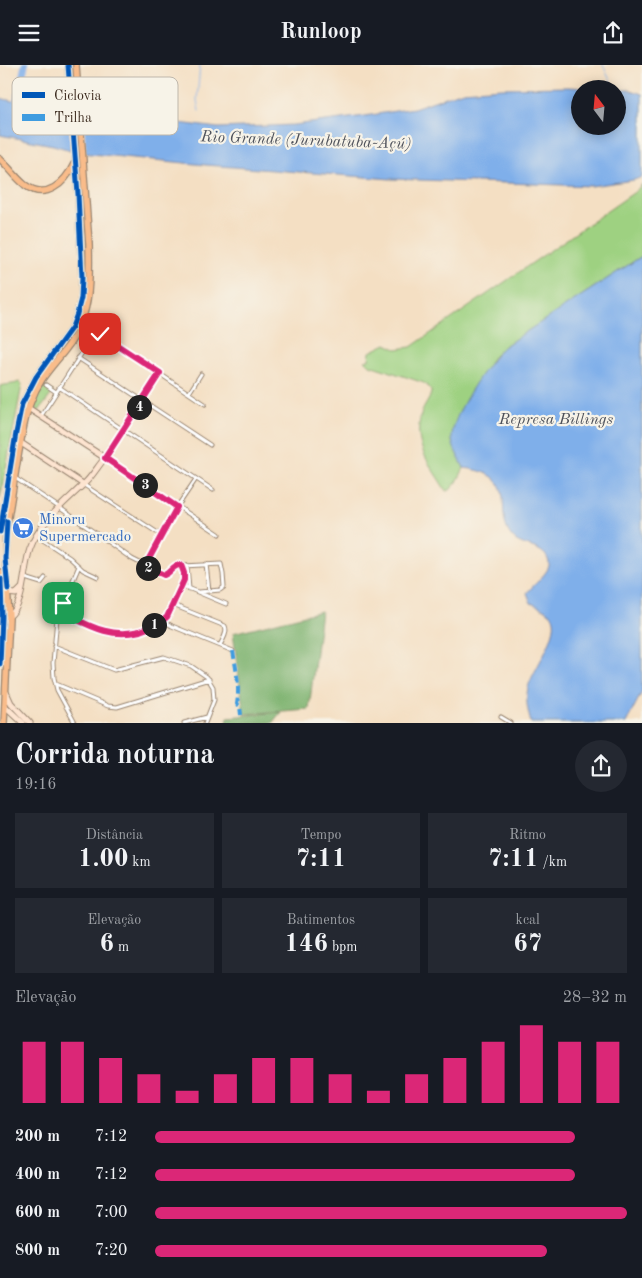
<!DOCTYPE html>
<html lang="pt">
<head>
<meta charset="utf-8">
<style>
  :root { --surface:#171b24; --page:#242831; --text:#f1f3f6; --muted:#9ea1a6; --accent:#db2777 }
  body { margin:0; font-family:"Old Standard TT",serif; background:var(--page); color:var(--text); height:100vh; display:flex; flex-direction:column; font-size:19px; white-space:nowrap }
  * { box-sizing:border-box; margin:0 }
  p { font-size:16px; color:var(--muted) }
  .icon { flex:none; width:28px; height:28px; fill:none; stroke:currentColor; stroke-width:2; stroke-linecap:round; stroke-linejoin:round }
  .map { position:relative; height:658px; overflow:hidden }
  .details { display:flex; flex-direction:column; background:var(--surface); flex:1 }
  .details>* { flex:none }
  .needle { width:32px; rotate:344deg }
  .buttons { position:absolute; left:571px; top:15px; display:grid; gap:10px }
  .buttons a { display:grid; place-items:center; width:55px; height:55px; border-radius:50%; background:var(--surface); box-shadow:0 2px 12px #0003; font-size:25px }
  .pin { position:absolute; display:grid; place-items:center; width:42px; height:42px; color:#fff; margin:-21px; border-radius:10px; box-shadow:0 2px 8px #0006 }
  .km { position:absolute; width:25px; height:25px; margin:-12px; border-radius:50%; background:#222; color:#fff; font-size:14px; line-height:25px; text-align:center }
  .round { display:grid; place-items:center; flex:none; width:52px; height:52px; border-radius:26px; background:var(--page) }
  .summary { display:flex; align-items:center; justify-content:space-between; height:85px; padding:0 15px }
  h1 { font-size:28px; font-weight:800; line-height:38px }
  .figures { display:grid; grid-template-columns:repeat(3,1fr); gap:8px; height:85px; padding:5px 15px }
  .figures div { display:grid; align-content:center; border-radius:0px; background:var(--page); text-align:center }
  .figures b { font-size:25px; font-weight:800 }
  .figures small { font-size:14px; font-weight:400 }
  .figures p { font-size:14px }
  .chart { height:140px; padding:10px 15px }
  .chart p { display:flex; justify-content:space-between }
  .chart svg { width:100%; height:90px; margin-top:5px; stroke:var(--accent); stroke-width:6 }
  ul { padding:0 15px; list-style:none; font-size:16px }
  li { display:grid; grid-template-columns:80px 60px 1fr; align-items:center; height:38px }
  li i { height:12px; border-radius:6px; background:var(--accent) }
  header { display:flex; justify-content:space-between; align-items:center; height:65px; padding:0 15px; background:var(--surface); font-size:22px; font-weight:800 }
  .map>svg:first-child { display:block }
</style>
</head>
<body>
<header><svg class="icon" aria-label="menu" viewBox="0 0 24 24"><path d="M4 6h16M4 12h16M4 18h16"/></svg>Runloop<svg class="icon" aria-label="share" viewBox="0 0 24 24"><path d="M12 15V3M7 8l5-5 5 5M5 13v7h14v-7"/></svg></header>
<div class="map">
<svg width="642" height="658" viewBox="0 0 642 658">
  <rect width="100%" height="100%" fill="#f7f3e8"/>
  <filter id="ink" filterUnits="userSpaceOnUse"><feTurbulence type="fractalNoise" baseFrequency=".02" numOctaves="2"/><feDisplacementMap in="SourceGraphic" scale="10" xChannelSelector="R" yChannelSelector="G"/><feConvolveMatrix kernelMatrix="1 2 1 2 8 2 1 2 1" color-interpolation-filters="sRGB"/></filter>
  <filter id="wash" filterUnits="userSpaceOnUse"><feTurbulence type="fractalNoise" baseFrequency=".0096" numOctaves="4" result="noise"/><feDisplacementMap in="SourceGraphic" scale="20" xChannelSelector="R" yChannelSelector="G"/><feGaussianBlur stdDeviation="1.12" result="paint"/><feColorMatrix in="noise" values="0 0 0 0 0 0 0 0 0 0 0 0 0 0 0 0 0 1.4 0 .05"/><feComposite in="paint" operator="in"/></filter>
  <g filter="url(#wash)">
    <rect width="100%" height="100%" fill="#f4dfc3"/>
    <path fill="#9ed181" stroke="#6c7e50" d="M 642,119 L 642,191 L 503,282 L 492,293 L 452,376 L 464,403 L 457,417 L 450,425 L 446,426 C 431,401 412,380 421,350 C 423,341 432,333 431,325 L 424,318 L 370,300 L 365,295 L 369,294 L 370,287 L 386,279 L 396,284 L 411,282 L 636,126 Z
      M 19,317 L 22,319 L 21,325 L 0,434 L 0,321 C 6,319 14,320 19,317 Z
      M 41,319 L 53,327 L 39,346 L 31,341 Z"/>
    <path fill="#7eb36f" stroke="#5c6e46" d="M 321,546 L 309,644 L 244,649 L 233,568 Z
      M 281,647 L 272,658 L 227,658 L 228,652 Z"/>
    <path fill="#7fafea" stroke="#5d6c84" d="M 568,22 L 600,24 L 580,24 L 580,61 L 618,61 L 618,25 L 630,25 L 642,29 L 642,112 L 634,115 L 591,121 L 391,114 L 206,100 L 81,88 L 53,80 L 0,70 L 0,33 L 16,37 L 218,63 L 294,60 L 365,51 L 414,43 L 463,26 L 502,23 Z
      M 642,191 L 642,627 L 626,658 L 531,658 C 528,647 525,635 528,623 C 531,607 565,563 551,549 C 546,544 537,541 531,538 L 527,528 C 532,521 551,506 549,498 C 546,480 522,483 513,473 C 490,448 525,410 464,403 C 460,394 453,384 452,375 C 449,353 488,297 503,282 Z"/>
    <path fill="#f4dfc3" d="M 68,41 L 83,43 L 86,91 L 71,88 Z"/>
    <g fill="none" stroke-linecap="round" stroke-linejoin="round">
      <path stroke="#7fafea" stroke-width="1" d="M 603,0 L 614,24
        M 199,46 L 197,35 L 200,0"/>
      <path stroke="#7fafea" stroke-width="7" d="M 15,44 L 25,0"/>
    </g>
  </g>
  <g filter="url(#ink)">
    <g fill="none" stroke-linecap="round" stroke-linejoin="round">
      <g stroke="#988470" stroke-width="5">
        <path id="street" d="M 78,293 L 210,380
          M 160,308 L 105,393 L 219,469
          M 46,320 L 56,327
          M 59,322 L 213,425
          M 189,328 L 201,309
          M 41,351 L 93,271 L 100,269 L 205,339
          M 15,413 L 60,443 L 132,494 L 162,509 L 167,509 L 178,500 L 183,501 L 221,499 L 223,509 L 224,522 L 220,525 L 199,527
          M 84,420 L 161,470
          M 37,471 L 70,493 L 83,505 L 98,512
          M 206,499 L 209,526
          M 145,501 L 177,442 L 196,414
          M 187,501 L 189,524
          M 25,513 L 41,518 L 45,513
          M 181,520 L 226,539
          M 173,540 L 225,561 C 228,567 223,575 220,580
          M 59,546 L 114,569 C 130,569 155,566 166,553 C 172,546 175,536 178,528 C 182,518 185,512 183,501
          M 163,556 L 172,561 L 233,586
          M 54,581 L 114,605 L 164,592 L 191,601 L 207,612 L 213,622 L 214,635 L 205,658
          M 56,619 L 108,641 L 117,642 L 209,614
          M 501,652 L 511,658
          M 75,658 L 57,625 L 54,613 L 53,598 L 57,553 L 79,501
          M 184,658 L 207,652"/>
      </g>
      <g stroke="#988470" stroke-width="7">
        <path id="secondary" d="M 21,378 L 83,419
          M 6,528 L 16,529 L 22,523
          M 8,552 C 25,542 23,502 30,484 C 39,457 66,437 86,417 C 93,410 98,401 105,393 L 22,339
          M 6,627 L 11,638 L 30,658
          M 5,641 L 23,658"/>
      </g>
      <g stroke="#988470" stroke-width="8">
        <path id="primary" d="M 0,94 C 9,102 15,112 25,120 C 46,136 65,118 74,99
          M 0,467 L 16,368 L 22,339 L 36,312 L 72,262 L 77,249 L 81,233 L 82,212 L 78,129 L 68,0
          M 0,507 L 2,552 L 0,599
          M 4,658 L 9,552 L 5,493 L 6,464 C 11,436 15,408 20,380 C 23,365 25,350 31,336 C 39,314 51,303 65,285 C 91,253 90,218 89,179 L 76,0"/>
      </g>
      <use href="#street" stroke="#fff" stroke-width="3"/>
      <use href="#secondary" stroke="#fde4d0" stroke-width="5"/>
      <use href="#primary" stroke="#f9bc8a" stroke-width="5.5"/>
      <path stroke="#3f9ce0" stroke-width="4" stroke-dasharray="8 4" stroke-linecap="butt" d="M 233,586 C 236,603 240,621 237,639 L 240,641 L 241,650"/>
      <g stroke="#f7f3e8" stroke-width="8">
        <path id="cycleway" d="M 7,456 L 5,493 L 8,524
          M 0,467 L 16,368 L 22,339 L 36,312 L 72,262 L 77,249 L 81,233 L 82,212 L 78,129 L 68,0
          M 0,599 L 2,552 L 1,514"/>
      </g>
      <use href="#cycleway" stroke="#0057b8" stroke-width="5"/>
    </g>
  </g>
  <g fill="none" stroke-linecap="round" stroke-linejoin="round" filter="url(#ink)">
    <g stroke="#fff" stroke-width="10">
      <path id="route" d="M 63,538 L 59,546 C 87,559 108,574 140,566 C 149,563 160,559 167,552 L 184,515 L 184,508 L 181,500 C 173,499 171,508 164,510 L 145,501 L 177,442 L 105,393 L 160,308 L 100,269"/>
    </g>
    <use href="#route" stroke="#db2777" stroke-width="6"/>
  </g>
  <defs>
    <g id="supermarket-disc" transform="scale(1.125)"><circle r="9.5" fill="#3f7fe0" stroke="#f7f3e8"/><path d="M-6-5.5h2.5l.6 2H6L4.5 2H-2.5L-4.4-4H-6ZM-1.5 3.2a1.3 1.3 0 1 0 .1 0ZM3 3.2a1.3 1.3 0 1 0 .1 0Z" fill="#fff"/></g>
  </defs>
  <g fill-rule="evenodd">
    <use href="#supermarket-disc" x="23" y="463"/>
  </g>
  <g text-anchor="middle" stroke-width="4.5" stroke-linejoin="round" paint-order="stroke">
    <g font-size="15" fill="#366cbe" stroke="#f7f3e8" text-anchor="start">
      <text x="39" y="459">Minoru<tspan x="39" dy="17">Supermercado</tspan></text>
    </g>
    <g font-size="16" font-style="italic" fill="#4f525b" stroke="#f7f3e8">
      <text transform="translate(306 74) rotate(2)" y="6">Rio Grande (Jurubatuba-Açú)</text>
      <text x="556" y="359">Represa Billings</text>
    </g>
  </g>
  <rect x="12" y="12" width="166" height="58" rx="8" fill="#f7f3e8" stroke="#bfb7ab" stroke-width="1"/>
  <rect x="22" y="27" width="23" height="6" fill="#0057b8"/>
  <rect x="22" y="49" width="23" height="7" fill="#3f9ce0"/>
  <g font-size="14" fill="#3b2a1e">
    <text x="54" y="35">Ciclovia</text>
    <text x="54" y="57">Trilha</text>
  </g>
</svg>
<div class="buttons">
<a><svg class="needle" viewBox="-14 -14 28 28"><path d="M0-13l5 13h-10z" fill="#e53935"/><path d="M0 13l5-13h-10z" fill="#9ea1a6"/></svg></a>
</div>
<div class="pin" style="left:63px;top:538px;background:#1e9e55"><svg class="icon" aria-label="arrive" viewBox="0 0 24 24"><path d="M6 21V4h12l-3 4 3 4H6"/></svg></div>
<div class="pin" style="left:100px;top:269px;background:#d93025"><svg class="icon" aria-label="check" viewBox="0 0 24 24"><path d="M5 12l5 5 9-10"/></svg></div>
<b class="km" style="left:154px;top:560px">1</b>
<b class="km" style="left:148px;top:503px">2</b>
<b class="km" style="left:145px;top:420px">3</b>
<b class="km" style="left:139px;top:342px">4</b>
</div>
<section class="details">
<div class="summary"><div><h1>Corrida noturna</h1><p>19:16</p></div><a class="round"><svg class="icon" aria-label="share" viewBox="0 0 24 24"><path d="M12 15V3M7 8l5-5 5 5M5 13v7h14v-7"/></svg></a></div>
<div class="figures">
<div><p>Distância</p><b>1.00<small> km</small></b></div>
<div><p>Tempo</p><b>7:11</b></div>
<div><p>Ritmo</p><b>7:11<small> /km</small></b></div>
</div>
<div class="figures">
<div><p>Elevação</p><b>6<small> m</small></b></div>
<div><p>Batimentos</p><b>146<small> bpm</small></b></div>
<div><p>kcal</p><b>67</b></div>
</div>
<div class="chart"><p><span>Elevação</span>28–32 m</p>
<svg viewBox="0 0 160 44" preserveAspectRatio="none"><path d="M5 44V14M15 44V14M25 44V22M35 44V30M45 44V38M55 44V30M65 44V22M75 44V22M85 44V30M95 44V38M105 44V30M115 44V22M125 44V14M135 44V6M145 44V14M155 44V14"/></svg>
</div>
<ul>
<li><b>200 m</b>7:12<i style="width:89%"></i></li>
<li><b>400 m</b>7:12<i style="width:89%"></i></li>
<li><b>600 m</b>7:00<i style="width:100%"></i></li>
<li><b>800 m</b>7:20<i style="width:83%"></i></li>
</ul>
</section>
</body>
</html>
